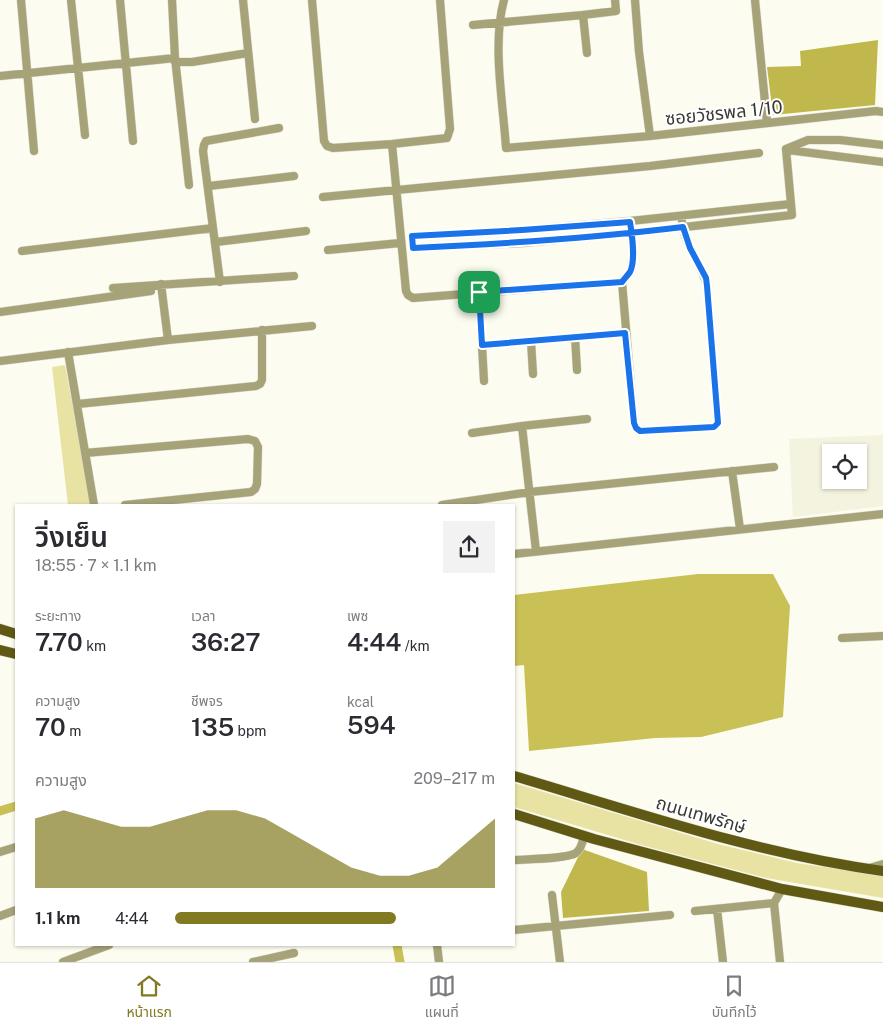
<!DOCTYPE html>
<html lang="th">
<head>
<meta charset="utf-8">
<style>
  :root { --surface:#fff; --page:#f2f2f3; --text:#2b2b33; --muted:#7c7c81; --line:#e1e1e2; --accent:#827a20 }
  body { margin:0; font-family:"Public Sans","Noto Sans Thai",sans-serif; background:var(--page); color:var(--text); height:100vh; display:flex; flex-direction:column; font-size:19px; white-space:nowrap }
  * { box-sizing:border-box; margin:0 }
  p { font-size:16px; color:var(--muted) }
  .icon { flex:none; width:28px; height:28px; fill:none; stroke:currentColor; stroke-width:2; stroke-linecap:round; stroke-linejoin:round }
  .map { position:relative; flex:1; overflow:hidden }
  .panel { position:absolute; left:15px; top:504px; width:500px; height:442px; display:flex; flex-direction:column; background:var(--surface); border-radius:0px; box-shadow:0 1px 4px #0004 }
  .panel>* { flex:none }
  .fabs { position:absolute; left:822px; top:444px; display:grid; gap:10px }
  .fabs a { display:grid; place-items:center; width:45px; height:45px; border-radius:0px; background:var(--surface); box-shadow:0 1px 4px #0004; font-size:25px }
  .pin { position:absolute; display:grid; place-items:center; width:42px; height:42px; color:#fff; margin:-21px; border-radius:10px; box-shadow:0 2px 8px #0006 }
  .round { display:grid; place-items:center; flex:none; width:52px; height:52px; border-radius:0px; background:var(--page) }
  .headline { display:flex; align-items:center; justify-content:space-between; height:85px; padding:0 20px }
  h1 { font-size:28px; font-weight:600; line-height:38px }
  .metrics { display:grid; grid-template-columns:repeat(3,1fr); gap:8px; height:85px; padding:5px 20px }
  .metrics div { display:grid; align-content:center }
  .metrics b { font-size:25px; font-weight:600 }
  .metrics small { font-size:14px; font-weight:400 }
  .metrics p { font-size:14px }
  .chart { height:140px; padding:10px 20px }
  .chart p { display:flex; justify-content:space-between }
  .chart svg { width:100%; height:90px; margin-top:5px; fill:var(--accent); opacity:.7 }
  ul { padding:0 20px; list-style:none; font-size:16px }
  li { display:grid; grid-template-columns:80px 60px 1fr; align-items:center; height:38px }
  li i { height:12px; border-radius:6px; background:var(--accent) }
  .dock { display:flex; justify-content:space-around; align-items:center; height:70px; border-top:1px solid var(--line); background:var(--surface); font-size:14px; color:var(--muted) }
  .dock a { display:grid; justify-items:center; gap:2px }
  .dock .active { color:var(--accent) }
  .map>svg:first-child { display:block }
</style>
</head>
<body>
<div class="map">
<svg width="883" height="962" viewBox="0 0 883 962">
  <rect width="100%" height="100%" fill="#fdfcf0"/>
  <path fill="#f4f3df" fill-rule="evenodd" d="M 883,435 L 883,506 L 793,517 L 789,439 ZM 831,452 L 859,452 L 859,480 L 831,480 Z"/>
  <path fill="#e8e3a3" d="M 65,365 L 91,505 L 68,505 L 52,367 Z
    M 514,783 L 718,844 L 797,863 L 883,876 L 883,898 L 766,878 L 641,845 L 514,807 Z"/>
  <path fill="#c1b84d" d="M 878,40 L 875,105 L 773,115 L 767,67 L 801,66 L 800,51 Z
    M 582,849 L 647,872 L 649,911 L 563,918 L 561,892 Z"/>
  <path fill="#c9c056" d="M 698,574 L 773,574 L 790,606 L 783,717 L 701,737 L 655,738 L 529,751 L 524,665 L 514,666 L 514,595 Z"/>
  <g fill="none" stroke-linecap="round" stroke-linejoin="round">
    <path stroke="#c9c056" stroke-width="9" d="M 0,811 L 16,806
      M 397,945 L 400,962"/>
    <g stroke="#dad9ce" stroke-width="9">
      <path id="minor" d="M 21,0 L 34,151
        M 71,0 L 85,135
        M 120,0 L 133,141
        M 172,0 L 175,58 L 189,185
        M 243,0 L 255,119
        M 312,0 L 324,141 L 327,146 L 333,148 L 392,144 L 447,138 L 450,129 L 440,0
        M 504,0 C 492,43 503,103 506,148 L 650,136 L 876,111 L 883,112
        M 635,0 L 639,52 L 650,136
        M 755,0 L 767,123
        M 583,15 L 616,11 L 615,0
        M 473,25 L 583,15 L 587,53
        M 175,62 L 192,62 L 248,53
        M 0,76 L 175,58
        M 392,144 L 406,291 L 408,295 L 413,298 L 622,282
        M 786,149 L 792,215 L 631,233 L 523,243 L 413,248 L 412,236 L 522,230 L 630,221 L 791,204
        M 786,149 L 808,140 L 840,140 L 883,145
        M 788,150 L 883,162
        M 209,186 L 294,176
        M 323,197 L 650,166 L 759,153
        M 631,228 L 633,253 L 631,271 L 622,282 L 634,423 L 636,428 L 640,431 L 714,427 L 718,423 L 707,286 C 702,264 684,245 682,222
        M 216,242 L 306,231
        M 328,250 L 400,243
        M 22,251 L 213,228
        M 220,282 L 203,151 L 204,145 L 206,141 L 279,128
        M 161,284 L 168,340
        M 113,288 L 294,276
        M 479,292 L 484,381
        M 0,312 L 151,291
        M 575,337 L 577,370
        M 531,341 L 533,374
        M 482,345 L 625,333
        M 68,352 L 94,505
        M 0,361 L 168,340 L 312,326
        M 78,404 L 256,386 L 260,384 L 262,380 L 262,330
        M 522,426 L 587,419
        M 472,433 L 522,426 L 536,551
        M 85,453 L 248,439 L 255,441 L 258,447 L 257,484 L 255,489 L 251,492 L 125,505
        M 732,471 L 740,529
        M 442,505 L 530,492 L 774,467
        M 514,554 L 883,514
        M 842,638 L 883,636
        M 0,852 L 16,847
        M 514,860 C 527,859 566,859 576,853 C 581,849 583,841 584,836
        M 869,868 L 883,864
        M 552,895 L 560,962
        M 774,903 L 780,962
        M 717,909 L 723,962
        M 695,911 L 774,903 L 782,889
        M 0,916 L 16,910
        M 514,930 L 670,915
        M 437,945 L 439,962
        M 63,962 L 109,945
        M 253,962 L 294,953"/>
    </g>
    <g stroke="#dad9ce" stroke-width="11">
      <path id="major" d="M 0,629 L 16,634
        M 0,650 L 16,654
        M 514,776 C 636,812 757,854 883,871
        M 514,814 L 594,839 L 782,889 L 883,907"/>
    </g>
    <use href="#minor" stroke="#a6a379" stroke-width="8"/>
    <use href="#major" stroke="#5f5914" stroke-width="10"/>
  </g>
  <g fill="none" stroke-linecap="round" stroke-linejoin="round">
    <g stroke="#fff" stroke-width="10">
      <path id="route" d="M 479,292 L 622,282 C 624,279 628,275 630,272 C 636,260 632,235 630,222 L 522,230 L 412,236 L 413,248 C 503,244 593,238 683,227 L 690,248 L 706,278 L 707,286 L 718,423 L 714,427 L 640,431 L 636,428 L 634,423 L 625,333 L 482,345 L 479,292"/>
    </g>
    <use href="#route" stroke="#1a73e8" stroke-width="6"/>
  </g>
  <g text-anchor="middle" stroke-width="4" stroke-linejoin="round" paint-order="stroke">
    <g font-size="18" fill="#383833" stroke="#fff">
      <text transform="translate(724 113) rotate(-6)" y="6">ซอยวัชรพล 1/10</text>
      <text transform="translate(701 815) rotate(16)" y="6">ถนนเทพรักษ์</text>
    </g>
  </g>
</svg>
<div class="fabs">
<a><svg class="icon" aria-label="locate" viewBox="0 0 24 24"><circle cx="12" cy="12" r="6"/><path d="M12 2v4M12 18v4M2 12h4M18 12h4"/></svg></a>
</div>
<div class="pin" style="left:479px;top:292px;background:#1e9e55"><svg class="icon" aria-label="arrive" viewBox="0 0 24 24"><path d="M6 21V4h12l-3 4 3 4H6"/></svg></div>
<section class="panel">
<div class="headline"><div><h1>วิ่งเย็น</h1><p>18:55 · 7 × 1.1 km</p></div><a class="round"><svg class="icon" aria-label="share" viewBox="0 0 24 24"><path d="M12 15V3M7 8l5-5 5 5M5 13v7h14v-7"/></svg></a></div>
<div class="metrics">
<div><p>ระยะทาง</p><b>7.70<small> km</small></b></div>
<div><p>เวลา</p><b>36:27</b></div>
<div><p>เพซ</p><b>4:44<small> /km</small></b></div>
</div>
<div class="metrics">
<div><p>ความสูง</p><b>70<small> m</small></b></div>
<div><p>ชีพจร</p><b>135<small> bpm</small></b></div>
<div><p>kcal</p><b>594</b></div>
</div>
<div class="chart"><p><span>ความสูง</span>209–217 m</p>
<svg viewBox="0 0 160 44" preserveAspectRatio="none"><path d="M0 44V10L10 6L20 10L30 14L40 14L50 10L60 6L70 6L80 10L90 18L100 26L110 34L120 38L130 38L140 34L150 22L160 10V44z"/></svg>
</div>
<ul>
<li><b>1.1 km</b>4:44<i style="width:69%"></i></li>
</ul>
</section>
</div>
<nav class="dock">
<a class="active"><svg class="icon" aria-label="home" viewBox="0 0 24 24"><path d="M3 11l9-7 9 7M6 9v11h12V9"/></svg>หน้าแรก</a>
<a><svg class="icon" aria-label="map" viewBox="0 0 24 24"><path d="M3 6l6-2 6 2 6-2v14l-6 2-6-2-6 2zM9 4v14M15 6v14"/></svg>แผนที่</a>
<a><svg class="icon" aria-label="saved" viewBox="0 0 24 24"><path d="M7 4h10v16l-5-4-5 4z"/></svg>บันทึกไว้</a>
</nav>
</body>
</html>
